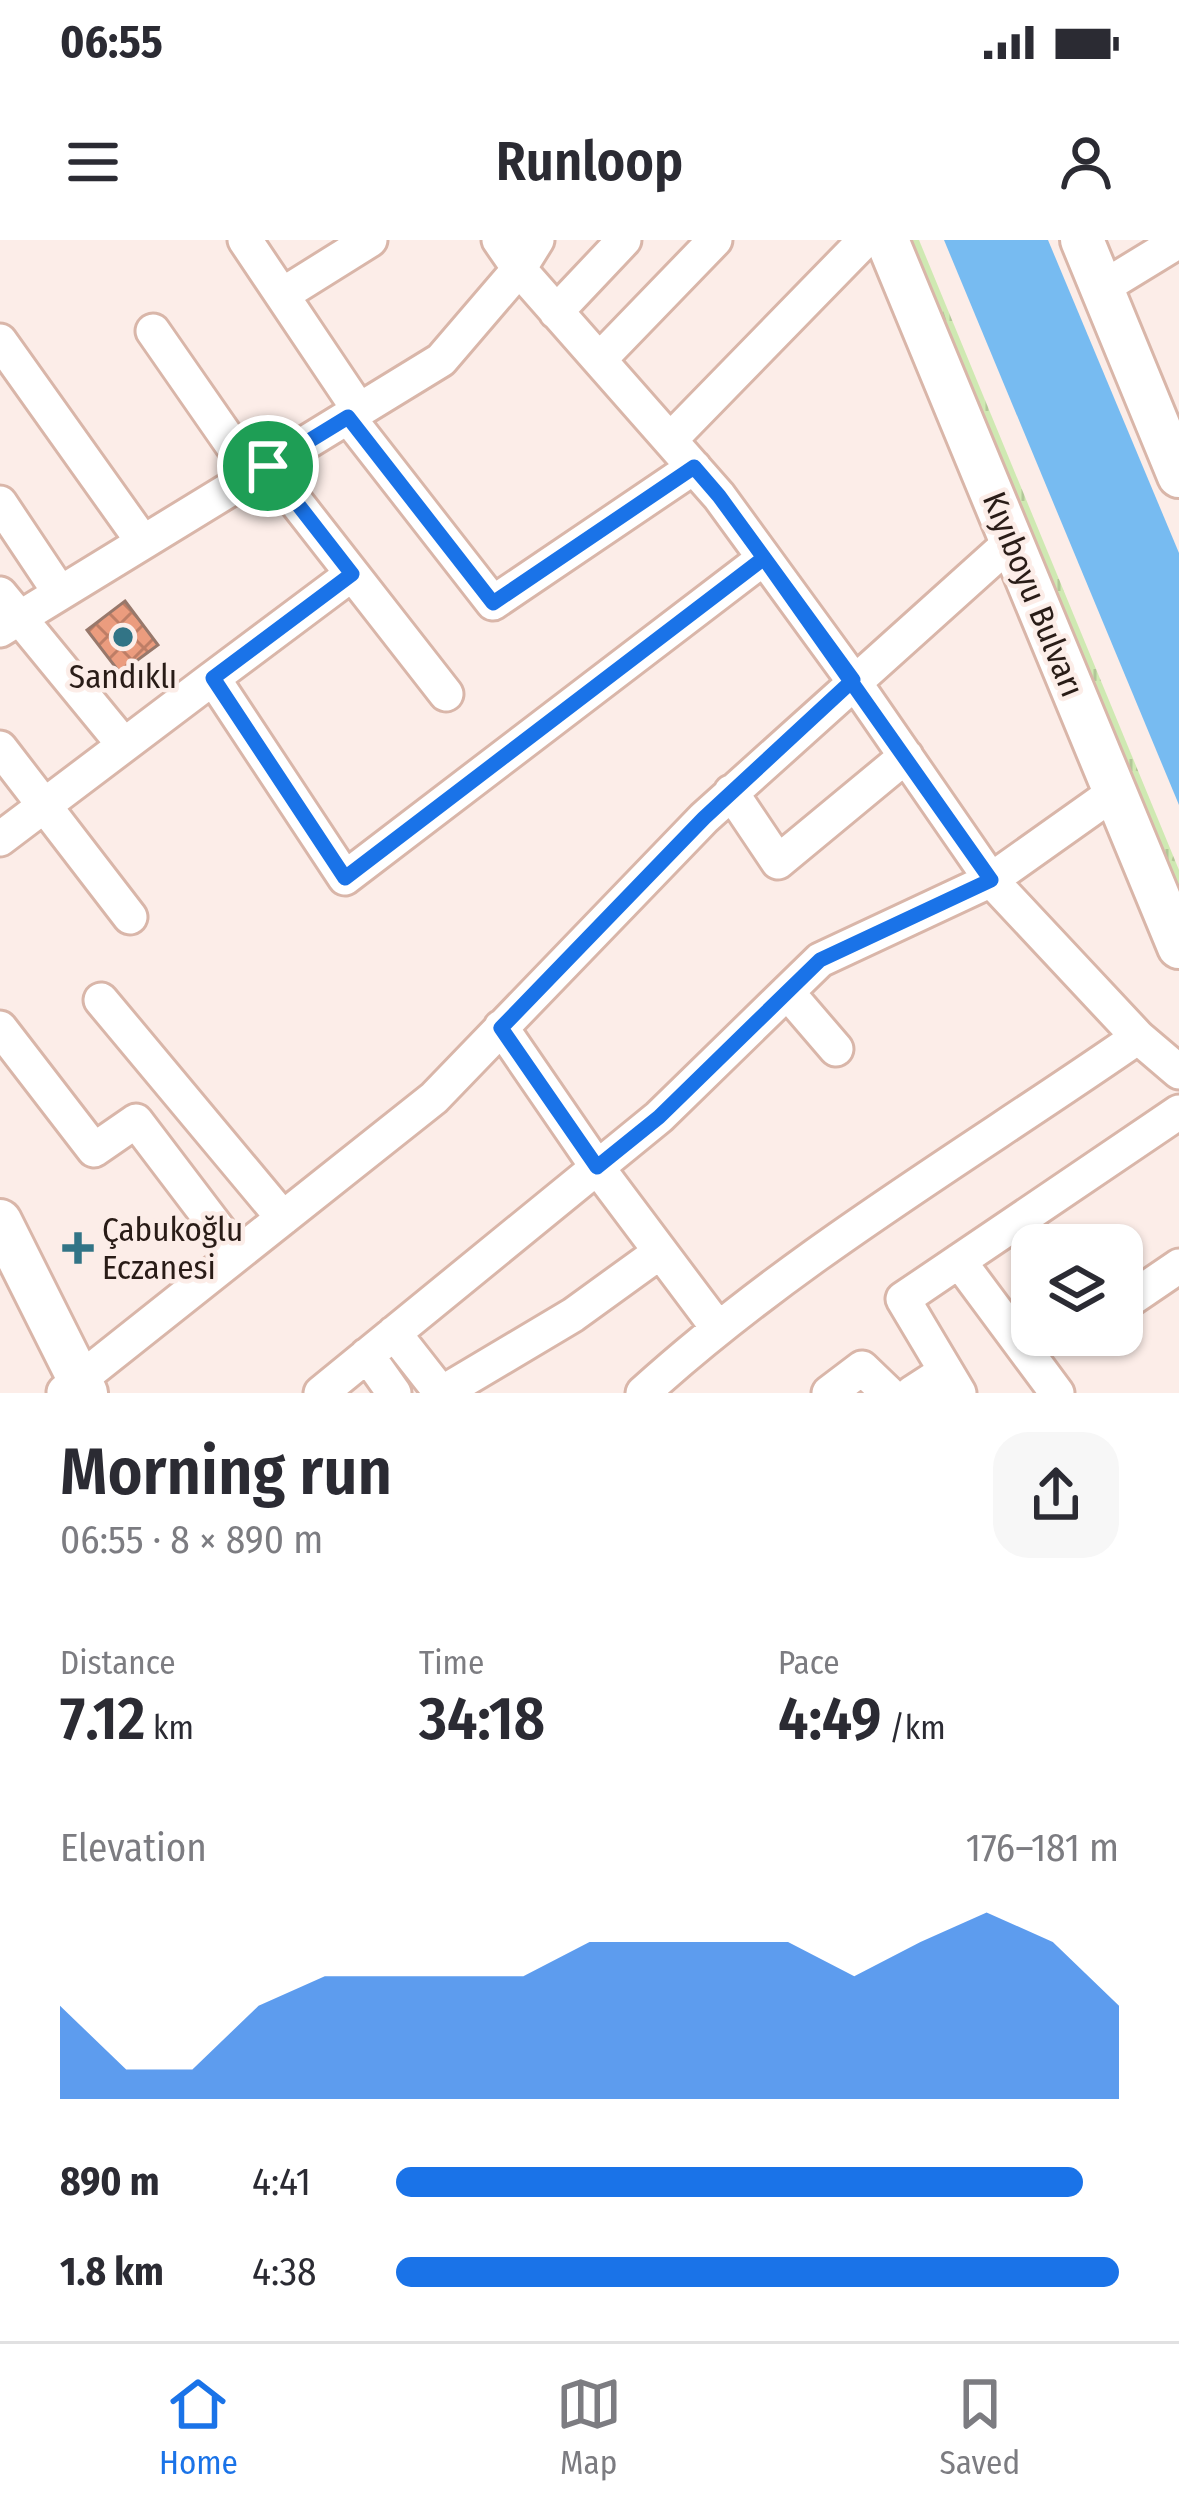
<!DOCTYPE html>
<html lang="en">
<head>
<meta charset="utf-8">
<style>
  :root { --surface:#fff; --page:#f7f7f7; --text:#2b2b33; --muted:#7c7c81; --line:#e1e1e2; --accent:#1a73e8 }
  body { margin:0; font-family:"Fira Sans Condensed",sans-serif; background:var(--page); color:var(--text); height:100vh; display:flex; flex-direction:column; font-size:45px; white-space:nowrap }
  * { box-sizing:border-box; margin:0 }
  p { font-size:39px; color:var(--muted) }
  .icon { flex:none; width:66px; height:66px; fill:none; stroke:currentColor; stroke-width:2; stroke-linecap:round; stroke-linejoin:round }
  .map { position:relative; height:1153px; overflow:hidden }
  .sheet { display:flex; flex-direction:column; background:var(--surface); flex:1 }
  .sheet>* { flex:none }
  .controls { position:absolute; left:1011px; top:984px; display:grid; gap:24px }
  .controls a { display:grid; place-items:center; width:132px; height:132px; border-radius:24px; background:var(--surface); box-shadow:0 3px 9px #0004; font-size:60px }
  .pin { position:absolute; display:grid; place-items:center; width:102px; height:102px; color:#fff; margin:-51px; border:6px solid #fff; border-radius:50%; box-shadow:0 3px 12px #0007 }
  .round { display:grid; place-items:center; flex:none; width:126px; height:126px; border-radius:36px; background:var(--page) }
  .head { display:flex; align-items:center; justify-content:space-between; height:204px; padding:0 60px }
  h1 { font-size:66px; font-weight:600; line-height:90px }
  .figures { display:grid; grid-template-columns:repeat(3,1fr); gap:18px; height:204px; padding:12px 60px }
  .figures div { display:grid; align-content:center }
  .figures b { font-size:60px; font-weight:600 }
  .figures small { font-size:33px; font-weight:400 }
  .figures p { font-size:33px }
  .chart { height:336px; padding:24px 60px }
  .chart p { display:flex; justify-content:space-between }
  .chart svg { width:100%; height:216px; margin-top:12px; fill:var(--accent); opacity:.7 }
  ul { padding:0 60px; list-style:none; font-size:39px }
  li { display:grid; grid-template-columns:192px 144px 1fr; align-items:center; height:90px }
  li i { height:30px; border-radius:15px; background:var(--accent) }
  .status { display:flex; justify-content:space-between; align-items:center; height:84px; padding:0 60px; background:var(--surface); direction:ltr }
  .status svg { height:33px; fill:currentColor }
  header { display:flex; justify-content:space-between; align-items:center; height:156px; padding:0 60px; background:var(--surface); font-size:54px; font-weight:600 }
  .tabs { display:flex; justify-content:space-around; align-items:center; height:168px; border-top:3px solid var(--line); background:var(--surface); font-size:33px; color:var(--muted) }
  .tabs a { display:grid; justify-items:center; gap:6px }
  .tabs .active { color:var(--accent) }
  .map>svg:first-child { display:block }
</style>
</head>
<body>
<div class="status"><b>06:55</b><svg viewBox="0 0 49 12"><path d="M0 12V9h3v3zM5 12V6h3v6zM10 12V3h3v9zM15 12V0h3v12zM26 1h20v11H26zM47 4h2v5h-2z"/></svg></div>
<header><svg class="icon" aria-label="menu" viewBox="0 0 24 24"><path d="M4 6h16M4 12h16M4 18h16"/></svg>Runloop<svg class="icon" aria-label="person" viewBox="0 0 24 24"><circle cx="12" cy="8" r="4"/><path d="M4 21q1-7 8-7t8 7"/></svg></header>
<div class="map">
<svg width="1179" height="1153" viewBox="0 0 1179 1153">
  <defs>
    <pattern id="grass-tufts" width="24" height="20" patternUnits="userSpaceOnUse" patternTransform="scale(3)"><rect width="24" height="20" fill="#cfe9b2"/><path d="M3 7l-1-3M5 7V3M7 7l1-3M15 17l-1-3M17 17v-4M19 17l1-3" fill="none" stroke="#b2c798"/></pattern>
    <pattern id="building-cross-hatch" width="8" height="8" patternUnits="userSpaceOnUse" patternTransform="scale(3)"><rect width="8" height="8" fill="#eb9c7e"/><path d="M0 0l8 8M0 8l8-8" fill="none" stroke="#be7e66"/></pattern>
  </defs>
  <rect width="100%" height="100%" fill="#fcede8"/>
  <path fill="url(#grass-tufts)" d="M 909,0 L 919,0 L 1179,630 L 1179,647 Z"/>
  <path fill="#77bbf1" d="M 944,0 L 1048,0 L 1179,313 L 1179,565 Z"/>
  <path fill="url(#building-cross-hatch)" stroke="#98786b" stroke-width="3" d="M 125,361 L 158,405 L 120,433 L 87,390 Z"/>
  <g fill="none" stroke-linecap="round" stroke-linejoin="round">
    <g stroke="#d9b6a9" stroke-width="39">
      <path id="minor" d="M 245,0 L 359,170
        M 499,0 L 519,29 L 719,256 L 853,440 L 991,640 L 1138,797 L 1179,832
        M 1102,48 L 1179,1
        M 282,55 L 370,0
        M 556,72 L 624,0
        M 153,91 L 253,235
        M 0,101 L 143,302
        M 599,120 L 715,0
        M 348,177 L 493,363 L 694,227
        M 670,200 L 865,0
        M 268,226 L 446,454
        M 0,263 L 60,353
        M 0,354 L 124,505
        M 0,390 L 441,120 L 519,29 L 537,0
        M 213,438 L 352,334
        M 0,508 L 130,677
        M 731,552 L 778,622 L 906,516
        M 0,599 L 213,438 L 345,638 L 764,318
        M 787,752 L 836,809
        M 101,760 L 283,978
        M 501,787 L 597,927 L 717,1087
        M 0,788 L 94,910 L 136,881 L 237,1014
        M 959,1021 L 1057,1153
        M 1122,1065 L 1179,1026
        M 394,1093 L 441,1153
        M 367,1115 L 394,1153
        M 64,1152 L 434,858 L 704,578 L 1012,301
        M 321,1153 L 659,877 L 820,720 L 991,640 L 1115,552
        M 442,1153 L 573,1075 L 660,1012
        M 643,1153 C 794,1016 971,913 1138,797
        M 829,1153 L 862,1128 L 888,1153
        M 912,1153 L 946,1131
        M 959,1153 L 903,1059 L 1179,872"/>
    </g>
    <g stroke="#d9b6a9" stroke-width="48">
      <path id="major" d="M 887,0 L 1179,707
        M 1082,0 L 1179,236
        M 0,981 L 86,1153"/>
    </g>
    <use href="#minor" stroke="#fff" stroke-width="33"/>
    <use href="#major" stroke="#fff" stroke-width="42"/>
  </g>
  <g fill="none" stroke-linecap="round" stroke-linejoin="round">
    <g stroke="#fff" stroke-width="24">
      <path id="route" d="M 268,226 L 348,177 L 493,363 L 694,227 L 719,256 L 853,440 L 704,578 L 501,788 L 597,927 L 659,877 L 820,720 L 991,640 L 764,318 L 345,638 L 213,438 L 352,334 L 268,226"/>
    </g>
    <use href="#route" stroke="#1a73e8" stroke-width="15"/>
  </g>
  <g fill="#327486" stroke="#fcede8" stroke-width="4.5">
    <circle cx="123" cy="397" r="12"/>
    <path d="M72 990h12v12h12v12h-12v12h-12v-12h-12v-12h12z"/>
  </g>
  <g text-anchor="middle" stroke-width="9" stroke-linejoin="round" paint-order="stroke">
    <g font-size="33" fill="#291c17" stroke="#fcede8">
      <text transform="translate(1034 354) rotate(68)" y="12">Kıyıboyu Bulvarı</text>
    </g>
    <g font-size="33" fill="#291c17" stroke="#fcede8">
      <text x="123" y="448">Sandıklı</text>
      <text x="102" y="1001" text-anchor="start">Çabukoğlu<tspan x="102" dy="38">Eczanesi</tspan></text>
    </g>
  </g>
</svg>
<div class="controls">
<a><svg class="icon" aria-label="layers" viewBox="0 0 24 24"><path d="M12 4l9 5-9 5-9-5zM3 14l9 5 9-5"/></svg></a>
</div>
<div class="pin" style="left:268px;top:226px;background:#1e9e55"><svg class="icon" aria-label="arrive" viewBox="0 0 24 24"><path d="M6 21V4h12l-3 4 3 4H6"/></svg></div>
</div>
<section class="sheet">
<div class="head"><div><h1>Morning run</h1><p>06:55 · 8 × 890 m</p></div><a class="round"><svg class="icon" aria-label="share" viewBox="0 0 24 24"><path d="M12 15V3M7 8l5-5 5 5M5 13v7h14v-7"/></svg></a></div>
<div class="figures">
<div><p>Distance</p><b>7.12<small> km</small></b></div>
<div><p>Time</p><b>34:18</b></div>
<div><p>Pace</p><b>4:49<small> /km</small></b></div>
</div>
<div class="chart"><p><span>Elevation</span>176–181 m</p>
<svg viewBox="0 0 160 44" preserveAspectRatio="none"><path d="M0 44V25L10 38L20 38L30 25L40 19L50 19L60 19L70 19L80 12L90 12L100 12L110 12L120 19L130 12L140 6L150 12L160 25V44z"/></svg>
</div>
<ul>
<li><b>890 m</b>4:41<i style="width:95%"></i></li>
<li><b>1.8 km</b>4:38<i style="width:100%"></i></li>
</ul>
</section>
<nav class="tabs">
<a class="active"><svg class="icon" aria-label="home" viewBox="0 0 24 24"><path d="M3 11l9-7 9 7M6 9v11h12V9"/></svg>Home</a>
<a><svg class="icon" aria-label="map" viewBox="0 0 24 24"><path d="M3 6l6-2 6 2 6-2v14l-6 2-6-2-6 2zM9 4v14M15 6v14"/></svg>Map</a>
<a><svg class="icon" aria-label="saved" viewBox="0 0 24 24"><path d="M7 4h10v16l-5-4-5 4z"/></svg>Saved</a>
</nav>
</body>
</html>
